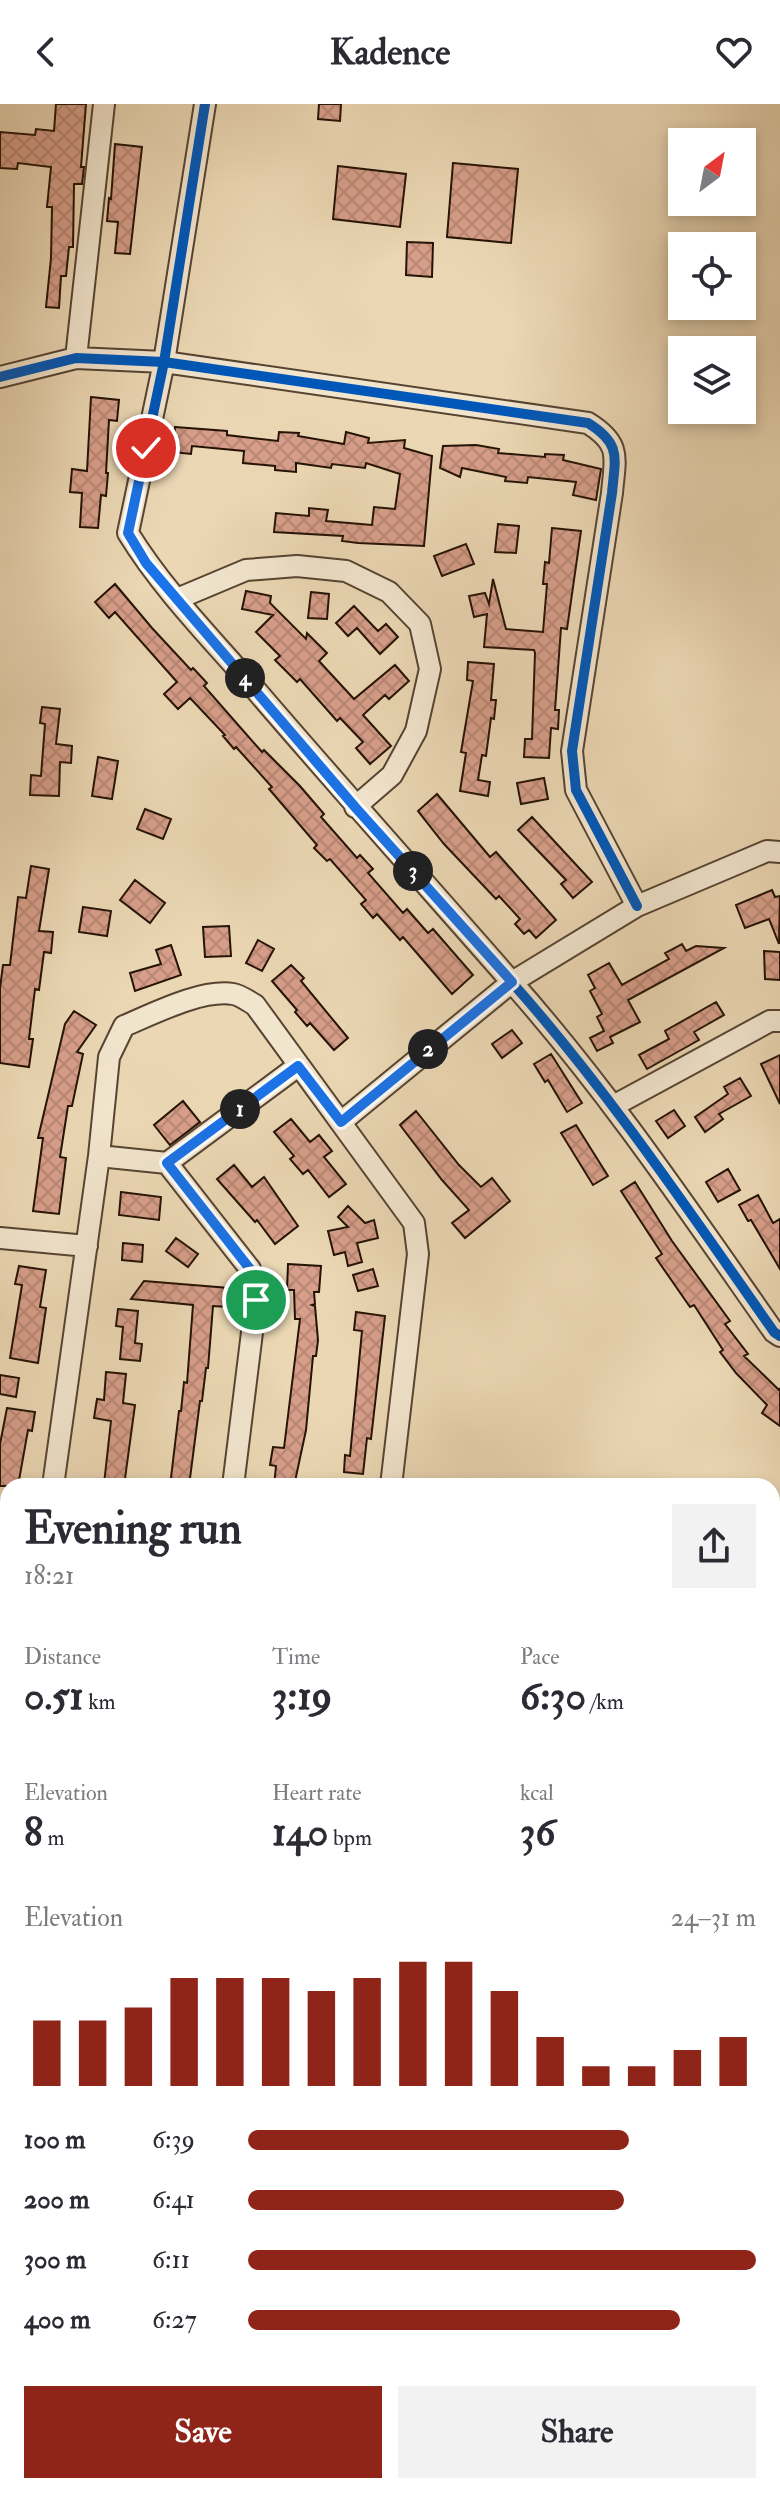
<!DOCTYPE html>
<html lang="en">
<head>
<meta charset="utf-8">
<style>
  :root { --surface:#fff; --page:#f2f2f3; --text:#2b2b33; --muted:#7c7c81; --accent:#8f2418 }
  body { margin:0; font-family:"IM FELL Double Pica",serif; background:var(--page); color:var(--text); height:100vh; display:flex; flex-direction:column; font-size:30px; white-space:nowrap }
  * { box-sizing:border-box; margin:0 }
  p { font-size:26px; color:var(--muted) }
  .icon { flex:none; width:44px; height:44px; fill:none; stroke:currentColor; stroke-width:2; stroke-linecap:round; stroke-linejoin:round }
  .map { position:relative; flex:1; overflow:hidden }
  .panel { position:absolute; left:0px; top:1374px; width:780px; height:1016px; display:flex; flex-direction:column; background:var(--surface); border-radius:24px 24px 0 0; box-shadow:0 4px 12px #0003 }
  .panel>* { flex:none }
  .needle { width:52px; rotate:32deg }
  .controls { position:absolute; left:668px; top:24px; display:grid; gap:16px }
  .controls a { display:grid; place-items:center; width:88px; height:88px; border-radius:0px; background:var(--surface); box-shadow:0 4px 12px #0003; font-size:40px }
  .pin { position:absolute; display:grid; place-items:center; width:68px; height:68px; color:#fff; margin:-34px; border:4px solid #fff; border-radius:50%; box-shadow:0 2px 8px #0007 }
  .km { position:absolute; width:40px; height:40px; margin:-20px; border-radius:50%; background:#222; color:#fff; font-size:22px; line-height:40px; text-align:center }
  .round { display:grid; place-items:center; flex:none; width:84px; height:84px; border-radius:0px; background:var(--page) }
  .headline { display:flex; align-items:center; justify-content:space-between; height:136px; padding:0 24px }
  h1 { font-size:44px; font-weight:700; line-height:60px }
  .stats { display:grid; grid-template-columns:repeat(3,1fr); gap:12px; height:136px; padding:8px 24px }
  .stats div { display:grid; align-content:center }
  .stats b { font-size:40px; font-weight:700 }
  .stats small { font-size:22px; font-weight:400 }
  .stats p { font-size:22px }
  .chart { height:224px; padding:16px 24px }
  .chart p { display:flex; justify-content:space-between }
  .chart svg { width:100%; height:144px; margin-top:8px; stroke:var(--accent); stroke-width:6 }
  .button { display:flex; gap:16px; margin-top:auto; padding:16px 24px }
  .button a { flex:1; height:92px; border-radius:0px; background:var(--accent); color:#fff; font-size:32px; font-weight:700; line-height:92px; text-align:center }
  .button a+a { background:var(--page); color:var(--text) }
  ul { padding:0 24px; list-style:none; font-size:26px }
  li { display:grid; grid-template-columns:128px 96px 1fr; align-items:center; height:60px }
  li i { height:20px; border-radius:10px; background:var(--accent) }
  header { display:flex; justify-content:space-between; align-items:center; height:104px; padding:0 24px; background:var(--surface); font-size:36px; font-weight:700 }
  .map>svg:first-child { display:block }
</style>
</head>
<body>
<header><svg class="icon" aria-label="back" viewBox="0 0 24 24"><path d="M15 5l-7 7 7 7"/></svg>Kadence<svg class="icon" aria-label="heart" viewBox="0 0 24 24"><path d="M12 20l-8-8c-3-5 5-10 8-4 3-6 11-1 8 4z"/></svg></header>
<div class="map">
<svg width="780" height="2390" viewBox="0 0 780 2390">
  <defs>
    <pattern id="grass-dots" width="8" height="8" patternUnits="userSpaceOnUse" patternTransform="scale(2)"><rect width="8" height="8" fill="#b2bf91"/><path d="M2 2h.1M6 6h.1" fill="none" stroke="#99a37c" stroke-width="1.8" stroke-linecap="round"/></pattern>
    <pattern id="building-cross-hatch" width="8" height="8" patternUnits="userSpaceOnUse" patternTransform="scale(2)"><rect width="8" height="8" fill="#d79e89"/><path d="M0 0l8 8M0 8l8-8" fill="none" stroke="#b88775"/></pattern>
  </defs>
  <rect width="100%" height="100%" fill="#ebd7b4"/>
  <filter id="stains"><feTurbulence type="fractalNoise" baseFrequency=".0025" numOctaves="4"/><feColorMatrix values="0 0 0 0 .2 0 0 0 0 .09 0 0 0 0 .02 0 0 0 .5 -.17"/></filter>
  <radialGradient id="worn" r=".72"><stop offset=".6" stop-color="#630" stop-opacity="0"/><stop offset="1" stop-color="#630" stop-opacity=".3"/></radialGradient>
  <path fill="url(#grass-dots)" stroke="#6c694b" stroke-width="2" d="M 8,1697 L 8,2382 L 449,2382 L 447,2390 L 0,2390 L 0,1698 Z"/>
  <path fill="url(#building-cross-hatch)" stroke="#251305" stroke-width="2" d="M 56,0 L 86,0 L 81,63 L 84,63 L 82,80 L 74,80 L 73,143 L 69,143 L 66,172 L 61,172 L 59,204 L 46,203 L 51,154 L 52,103 L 47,103 L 51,63 L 18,59 L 17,65 L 0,64 L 0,28 L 35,31 L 36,25 L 54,27 Z
    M 319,0 L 341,0 L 340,17 L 318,15 Z
    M 115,40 L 142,43 L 130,150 L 115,149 L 118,118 L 107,117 L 109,94 L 111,95 Z
    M 453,59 L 518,65 L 511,139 L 447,133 Z
    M 338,62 L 406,70 L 400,123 L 333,115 Z
    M 407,138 L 433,139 L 432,173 L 406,171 Z
    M 91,293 L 119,296 L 117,317 L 109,316 L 106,369 L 108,369 L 106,392 L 101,391 L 98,424 L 80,423 L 82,389 L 70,388 L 72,365 L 87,367 Z
    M 175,323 L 227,327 L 227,331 L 278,337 L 279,328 L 299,329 L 298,332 L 344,340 L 346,328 L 369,334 L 368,339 L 405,336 L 404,344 L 432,352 L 424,442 L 358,439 L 342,437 L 343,432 L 274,428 L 276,409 L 309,412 L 309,404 L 328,406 L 326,417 L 372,421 L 374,403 L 395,405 L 400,370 L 366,359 L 365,364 L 332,360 L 331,364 L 296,359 L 296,368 L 275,366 L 275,362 L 243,359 L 244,347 L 192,342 L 191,350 L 173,348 Z
    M 476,341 L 499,345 L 498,349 L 545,353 L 545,350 L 564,351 L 563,356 L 601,365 L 596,396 L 573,391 L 576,378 L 528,373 L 527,379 L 505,377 L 506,373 L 462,364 L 460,373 L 440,364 L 443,342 Z
    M 498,420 L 519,422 L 516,449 L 495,448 Z
    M 552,424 L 581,427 L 567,525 L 561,524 L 555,606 L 559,606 L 558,625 L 551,624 L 549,654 L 524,653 L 525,635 L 532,635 L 535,549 L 534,546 L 484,543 L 487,510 L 474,513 L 469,492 L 485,489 L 489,500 L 493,475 L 506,525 L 543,528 L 547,480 L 543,480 L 545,458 L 549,459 Z
    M 466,440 L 474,460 L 442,472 L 434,452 Z
    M 115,480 L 152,524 L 191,566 L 193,564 L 207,579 L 204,582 L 262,648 L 264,646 L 300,682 L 324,710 L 321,713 L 357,754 L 360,751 L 373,765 L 368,769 L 403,809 L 407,805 L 428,829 L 433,825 L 473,871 L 452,890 L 403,833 L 400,836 L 377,810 L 373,814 L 361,800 L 366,796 L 330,755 L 327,757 L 314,744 L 317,741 L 269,685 L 272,683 L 236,643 L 234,645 L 223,632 L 225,631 L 190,594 L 178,605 L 164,590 L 177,578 L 115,508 L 109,514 L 95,498 Z
    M 246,487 L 271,492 L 270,499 L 306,535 L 307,529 L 327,549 L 319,557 L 354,595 L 395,561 L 409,577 L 389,595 L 385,591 L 363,611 L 391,642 L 370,660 L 356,644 L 363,638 L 340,614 L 337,617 L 300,575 L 297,578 L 275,556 L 280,552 L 256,528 L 273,511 L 242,505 Z
    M 311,488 L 329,490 L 327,515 L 308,514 Z
    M 354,502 L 378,527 L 386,520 L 398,533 L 380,550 L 357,524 L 348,532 L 336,519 Z
    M 468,558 L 494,560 L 491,596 L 496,596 L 494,615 L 491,614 L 486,652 L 482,651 L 478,676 L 490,678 L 488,692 L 460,687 L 466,649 L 461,648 L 473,577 L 467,576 Z
    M 42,603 L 60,605 L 56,640 L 72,642 L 71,659 L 60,658 L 59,692 L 30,691 L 31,671 L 41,672 L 45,620 L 40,619 Z
    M 98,653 L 118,657 L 112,695 L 92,692 Z
    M 544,674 L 548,695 L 521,700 L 517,679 Z
    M 437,690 L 490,753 L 496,748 L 556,816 L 536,834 L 529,826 L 524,830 L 515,820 L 520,815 L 499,792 L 496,795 L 444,740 L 418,707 Z
    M 145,705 L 171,715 L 163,735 L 137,725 Z
    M 532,713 L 592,778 L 573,794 L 561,780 L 566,776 L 518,726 Z
    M 31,762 L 49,765 L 39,827 L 53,828 L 51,849 L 44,848 L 39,886 L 35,885 L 29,935 L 33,935 L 29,963 L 0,959 L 0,884 L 3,861 L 10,861 L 18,793 L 26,794 Z
    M 135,776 L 165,799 L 150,819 L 120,796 Z
    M 772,786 L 775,793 L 780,792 L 779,840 L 769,815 L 745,824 L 736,801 Z
    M 83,803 L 111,807 L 107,832 L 79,828 Z
    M 229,822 L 231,852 L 205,853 L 203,823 Z
    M 258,836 L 274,845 L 262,867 L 246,859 Z
    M 682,840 L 686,847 L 696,842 L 724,844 L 628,896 L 640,918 L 610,933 L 613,939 L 597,947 L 590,934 L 604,927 L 597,913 L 602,910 L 590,887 L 595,884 L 588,871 L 609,859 L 622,881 L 669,855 L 665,849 Z
    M 171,841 L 181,871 L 135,887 L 130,869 L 161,860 L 156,846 Z
    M 764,847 L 780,848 L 780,876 L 765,875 Z
    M 291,861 L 304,874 L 301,877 L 348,934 L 334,946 L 310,919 L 307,922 L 295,908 L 297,906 L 272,877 Z
    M 716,898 L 724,911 L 694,928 L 699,936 L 647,965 L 639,951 L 669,935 L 665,927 Z
    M 74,907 L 96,921 L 77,948 L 83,950 L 72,1002 L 68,1002 L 60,1053 L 66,1054 L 59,1110 L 33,1107 L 43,1034 L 38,1034 L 65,920 Z
    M 512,926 L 522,939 L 502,954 L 492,940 Z
    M 551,950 L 582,999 L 567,1008 L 548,976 L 545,978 L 534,960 Z
    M 780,951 L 780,1000 L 761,960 Z
    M 740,974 L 751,992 L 719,1010 L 723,1015 L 705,1028 L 695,1013 L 728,990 L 724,983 Z
    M 183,997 L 200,1018 L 170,1041 L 154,1021 Z
    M 674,1006 L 685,1022 L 668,1034 L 656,1017 Z
    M 416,1007 L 459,1061 L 481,1083 L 492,1074 L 510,1097 L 465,1134 L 452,1119 L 469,1106 L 442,1076 L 400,1021 Z
    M 291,1015 L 310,1038 L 319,1031 L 332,1047 L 324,1053 L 346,1080 L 329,1093 L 308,1066 L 303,1070 L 290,1055 L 294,1052 L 274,1028 Z
    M 576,1021 L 608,1072 L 593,1081 L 561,1029 Z
    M 234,1061 L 252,1083 L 264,1073 L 298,1122 L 275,1140 L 257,1116 L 255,1118 L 217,1075 Z
    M 728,1065 L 740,1086 L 718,1098 L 706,1078 Z
    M 635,1078 L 672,1137 L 730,1217 L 725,1220 L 748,1250 L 744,1252 L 779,1286 L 780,1284 L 780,1322 L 762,1309 L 767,1301 L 736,1269 L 720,1248 L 723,1246 L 694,1201 L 690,1203 L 656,1154 L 662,1150 L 621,1087 Z
    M 121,1088 L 161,1093 L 159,1116 L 119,1111 Z
    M 758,1091 L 773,1119 L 780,1115 L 780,1165 L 751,1116 L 748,1117 L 739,1101 Z
    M 348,1102 L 365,1119 L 374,1116 L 378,1134 L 357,1139 L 362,1158 L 348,1162 L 345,1148 L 334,1151 L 328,1127 L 348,1123 L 338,1113 Z
    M 176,1134 L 198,1150 L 188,1163 L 166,1147 Z
    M 123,1139 L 143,1141 L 142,1158 L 122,1156 Z
    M 288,1160 L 321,1162 L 319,1188 L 314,1188 L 315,1200 L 312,1201 L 315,1202 L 318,1236 L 316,1252 L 313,1252 L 306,1326 L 294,1382 L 274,1382 L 276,1362 L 270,1361 L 273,1343 L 284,1344 L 300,1215 L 295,1215 L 294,1186 L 287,1186 Z
    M 19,1162 L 46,1166 L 40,1203 L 46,1204 L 38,1259 L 10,1254 L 22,1181 L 15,1180 Z
    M 373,1165 L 378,1182 L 358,1187 L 353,1171 Z
    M 144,1177 L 229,1184 L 228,1203 L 213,1202 L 208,1264 L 206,1264 L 202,1297 L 200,1297 L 189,1382 L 170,1382 L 179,1307 L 181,1307 L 184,1278 L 187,1279 L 193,1201 L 131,1195 Z
    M 118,1205 L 138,1207 L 135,1239 L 142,1240 L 140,1257 L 120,1255 L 123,1223 L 116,1222 Z
    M 356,1208 L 385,1212 L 371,1335 L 367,1334 L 363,1370 L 344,1368 L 345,1351 L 350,1352 L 362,1227 L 354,1226 Z
    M 106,1268 L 126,1270 L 123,1299 L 135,1301 L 124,1382 L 104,1380 L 111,1317 L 94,1314 L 97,1295 L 104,1296 Z
    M 0,1271 L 19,1274 L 16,1293 L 0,1290 Z
    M 7,1304 L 35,1308 L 32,1327 L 28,1326 L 18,1382 L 0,1382 L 0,1340 Z"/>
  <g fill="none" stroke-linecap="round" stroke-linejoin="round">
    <g stroke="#564431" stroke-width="14">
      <path id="service" d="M 772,2099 L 780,2100
        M 772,2285 L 780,2287"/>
    </g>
    <g stroke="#564431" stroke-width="24">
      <path id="minor" d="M 205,0 L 164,258 L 128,429 C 163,486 211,534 254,584 C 338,682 424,778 509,875 C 607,985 689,1107 774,1228 L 780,1232
        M 76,254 L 104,0
        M 0,273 L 76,254 L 164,258 L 588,319 C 622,340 615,354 612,389 L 572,647 L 576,686 L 637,802
        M 177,495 L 246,466 L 297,462 L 346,467 L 389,488 L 420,520 L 430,565 L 416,627 L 392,671 L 355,703
        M 615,1001 L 770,917 L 780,917
        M 341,1018 L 512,878 L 637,802 L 767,747 L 780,748
        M 99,1052 L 109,953 L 124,922 C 153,910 201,885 233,890 C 240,891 248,897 255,901 L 414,1119 L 418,1150 L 391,1382
        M 167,1059 L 250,1165 L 256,1196 L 233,1382
        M 0,1134 L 87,1142
        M 53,1382 L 99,1052 L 167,1059 L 298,962
        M 772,1420 L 780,1423"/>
    </g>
    <g stroke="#251305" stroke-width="34">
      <path id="secondary" d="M 772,1733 L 780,1733
        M 0,1785 L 8,1783"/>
    </g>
    <use href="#service" stroke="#f2e5ce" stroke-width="10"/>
    <use href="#minor" stroke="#f2e5ce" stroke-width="20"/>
    <use href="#secondary" stroke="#f2e5ce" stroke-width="30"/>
    <g stroke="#f2e5ce" stroke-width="15">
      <path id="cycleway" d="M 205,0 L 164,258 L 128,429 C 163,486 211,534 254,584 C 338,682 424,778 509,875 C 607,985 689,1107 774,1228 L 780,1232
        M 0,273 L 76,254 L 164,258 L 588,319 C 622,340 615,354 612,389 L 572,647 L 576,686 L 637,802"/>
    </g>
    <use href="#cycleway" stroke="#0057b8" stroke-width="10"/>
  </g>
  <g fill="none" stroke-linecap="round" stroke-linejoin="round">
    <g stroke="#fff" stroke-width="16">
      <path id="route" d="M 146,344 L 128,429 L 146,459 L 355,703 L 512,878 L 341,1018 L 298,962 L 167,1059 L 250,1165 L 256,1196"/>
    </g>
    <use href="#route" stroke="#1a73e8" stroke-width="10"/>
  </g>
  <rect width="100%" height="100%" filter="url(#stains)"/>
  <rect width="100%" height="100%" fill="url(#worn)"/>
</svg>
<div class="controls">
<a><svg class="needle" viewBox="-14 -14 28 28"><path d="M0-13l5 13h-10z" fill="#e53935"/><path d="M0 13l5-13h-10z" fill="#7c7c81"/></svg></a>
<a><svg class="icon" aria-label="locate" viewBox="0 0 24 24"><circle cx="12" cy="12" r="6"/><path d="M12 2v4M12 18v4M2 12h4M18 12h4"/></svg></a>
<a><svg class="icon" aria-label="layers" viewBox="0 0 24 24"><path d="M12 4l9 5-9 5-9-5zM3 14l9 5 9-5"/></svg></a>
</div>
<div class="pin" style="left:256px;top:1196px;background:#1e9e55"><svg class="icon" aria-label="arrive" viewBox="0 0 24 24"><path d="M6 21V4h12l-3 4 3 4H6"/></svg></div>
<div class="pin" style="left:146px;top:344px;background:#d93025"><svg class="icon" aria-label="check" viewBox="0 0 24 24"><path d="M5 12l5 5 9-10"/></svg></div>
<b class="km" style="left:240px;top:1005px">1</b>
<b class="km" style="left:428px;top:945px">2</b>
<b class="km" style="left:413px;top:767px">3</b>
<b class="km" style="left:245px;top:574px">4</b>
<section class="panel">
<div class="headline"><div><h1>Evening run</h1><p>18:21</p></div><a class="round"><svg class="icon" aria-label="share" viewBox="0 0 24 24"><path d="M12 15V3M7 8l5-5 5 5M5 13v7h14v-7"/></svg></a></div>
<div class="stats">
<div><p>Distance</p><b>0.51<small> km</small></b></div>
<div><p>Time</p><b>3:19</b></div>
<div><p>Pace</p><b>6:30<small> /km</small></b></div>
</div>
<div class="stats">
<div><p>Elevation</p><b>8<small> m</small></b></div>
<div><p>Heart rate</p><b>140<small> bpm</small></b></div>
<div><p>kcal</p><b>36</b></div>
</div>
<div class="chart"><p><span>Elevation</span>24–31 m</p>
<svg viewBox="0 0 160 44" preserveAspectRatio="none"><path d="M5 44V24M15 44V24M25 44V20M35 44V11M45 44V11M55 44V11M65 44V15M75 44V11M85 44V6M95 44V6M105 44V15M115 44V29M125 44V38M135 44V38M145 44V33M155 44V29"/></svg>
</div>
<ul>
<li><b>100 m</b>6:39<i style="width:75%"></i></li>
<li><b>200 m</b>6:41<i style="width:74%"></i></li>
<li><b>300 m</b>6:11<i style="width:100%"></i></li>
<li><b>400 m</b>6:27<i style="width:85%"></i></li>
</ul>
<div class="button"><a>Save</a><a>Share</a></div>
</section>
</div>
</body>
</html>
